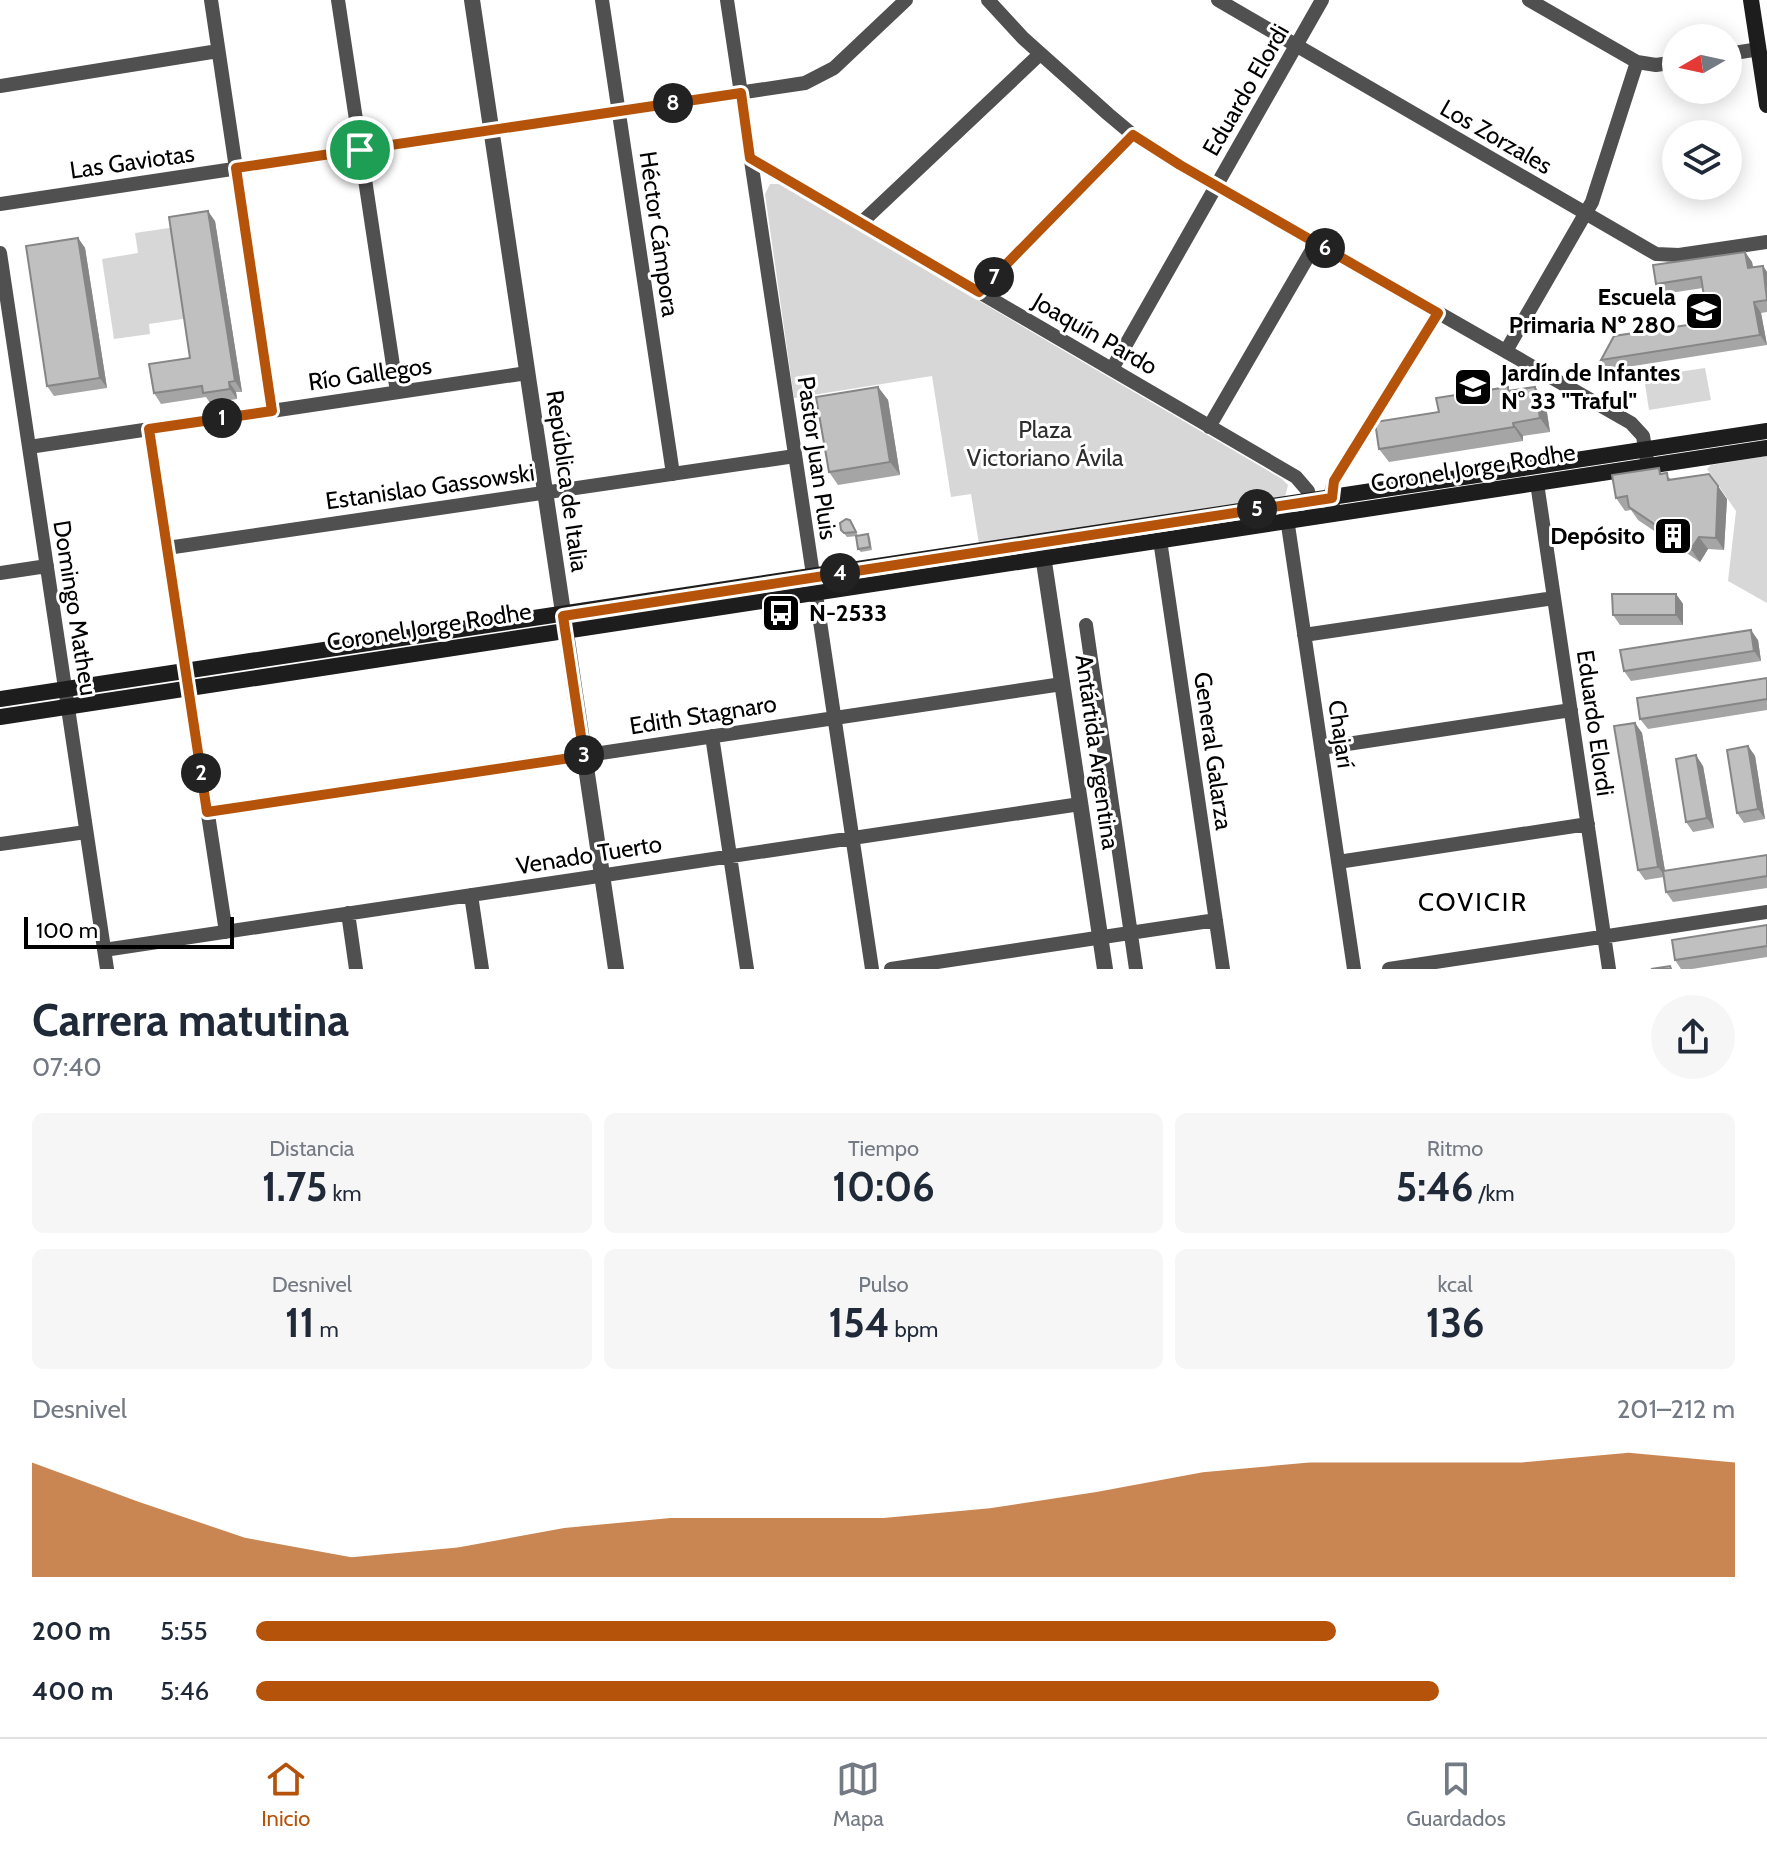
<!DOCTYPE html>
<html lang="es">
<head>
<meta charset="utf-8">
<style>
  :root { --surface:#fff; --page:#f6f6f7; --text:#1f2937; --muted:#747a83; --line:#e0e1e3; --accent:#b45309 }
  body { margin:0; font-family:Cabin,sans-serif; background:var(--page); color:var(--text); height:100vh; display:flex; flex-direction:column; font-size:30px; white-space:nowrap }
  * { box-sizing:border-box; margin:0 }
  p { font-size:26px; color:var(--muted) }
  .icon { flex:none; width:44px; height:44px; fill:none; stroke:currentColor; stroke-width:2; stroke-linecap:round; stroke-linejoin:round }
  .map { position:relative; height:969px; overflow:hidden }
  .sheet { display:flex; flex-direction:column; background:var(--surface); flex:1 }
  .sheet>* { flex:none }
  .needle { width:52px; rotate:261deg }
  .buttons { position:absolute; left:1662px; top:24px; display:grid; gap:16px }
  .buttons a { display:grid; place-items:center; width:80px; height:80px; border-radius:50%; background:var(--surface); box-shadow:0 4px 20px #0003; font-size:40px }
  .scale { position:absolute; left:24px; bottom:20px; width:210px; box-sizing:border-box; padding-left:8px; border:4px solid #000; border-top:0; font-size:22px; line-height:28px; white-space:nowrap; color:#000; -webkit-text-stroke:6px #fff; paint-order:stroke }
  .pin { position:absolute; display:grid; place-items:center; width:68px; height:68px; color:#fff; margin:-34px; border:4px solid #fff; border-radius:50%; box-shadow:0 2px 8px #0007 }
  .km { position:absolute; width:40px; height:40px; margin:-20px; border-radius:50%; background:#222; color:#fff; font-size:22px; line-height:40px; text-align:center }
  .round { display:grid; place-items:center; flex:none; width:84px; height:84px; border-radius:42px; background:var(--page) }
  .summary { display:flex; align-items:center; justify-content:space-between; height:136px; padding:0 32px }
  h1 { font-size:44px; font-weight:700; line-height:60px }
  .metrics { display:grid; grid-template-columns:repeat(3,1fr); gap:12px; height:136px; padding:8px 32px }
  .metrics div { display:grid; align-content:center; border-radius:12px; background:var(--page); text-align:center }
  .metrics b { font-size:40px; font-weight:700 }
  .metrics small { font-size:22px; font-weight:400 }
  .metrics p { font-size:22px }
  .chart { height:224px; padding:16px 32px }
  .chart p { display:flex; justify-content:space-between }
  .chart svg { width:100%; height:144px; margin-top:8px; fill:var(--accent); opacity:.7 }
  ul { padding:0 32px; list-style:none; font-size:26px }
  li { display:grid; grid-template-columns:128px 96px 1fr; align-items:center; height:60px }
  li i { height:20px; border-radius:10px; background:var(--accent) }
  .menu { display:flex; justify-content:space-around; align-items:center; height:112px; border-top:2px solid var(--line); background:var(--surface); font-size:22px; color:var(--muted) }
  .menu a { display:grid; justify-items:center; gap:4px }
  .menu .current { color:var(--accent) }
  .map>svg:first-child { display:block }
</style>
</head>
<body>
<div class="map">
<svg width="1767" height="969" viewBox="0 0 1767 969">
  <rect width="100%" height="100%" fill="#fff"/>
  <path fill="#d7d7d7" d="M 770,184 L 780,184 L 1282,479 L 1288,485 L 1285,497 L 979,544 L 971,494 L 951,497 L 932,376 L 794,398 L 765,194 Z
    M 176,227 L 189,318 L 149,324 L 150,334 L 114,339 L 102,259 L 138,253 L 135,233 Z
    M 1705,368 L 1711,400 L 1649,410 L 1644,377 Z
    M 1767,456 L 1767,603 L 1728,581 L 1736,511 L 1707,469 L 1711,465 Z"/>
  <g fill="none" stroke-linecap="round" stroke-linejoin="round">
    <path stroke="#505050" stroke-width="14" d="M 211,0 L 272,411
      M 338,0 L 397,392
      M 602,0 L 673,474
      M 727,0 L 872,969
      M 988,0 L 1023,38 L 1108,114 L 1133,135 L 1180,165 L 1631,423 L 1643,436 L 1648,466
      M 1218,0 L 1656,254 L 1679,255 L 1767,242
      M 1529,0 L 1637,62 L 1656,65 L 1676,62
      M 1728,54 L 1759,49
      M 0,86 L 218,51
      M 750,158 L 1296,477 L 1308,491 L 1313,517
      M 0,204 L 805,83 L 834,68 L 906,0
      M 861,223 L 1040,54
      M 0,253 L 107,969
      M 979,292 L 1133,135
      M 1506,351 L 1592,202 L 1637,62
      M 1112,369 L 1322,0
      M 1209,427 L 1316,243
      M 149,429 L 226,932
      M 29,447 L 527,373
      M 1537,483 L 1609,969
      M 1285,505 L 1354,969
      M 1333,506 L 1331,493 L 1334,481 L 1438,313
      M 1160,540 L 1223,969
      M 167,548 L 795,456
      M 0,573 L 47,566
      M 1086,625 L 1136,969
      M 1304,635 L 1554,598
      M 712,736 L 747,969
      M 1321,748 L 1571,710
      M 207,812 L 1062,684
      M 0,844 L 86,832
      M 1338,862 L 1588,824
      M 471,895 L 482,969
      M 348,913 L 356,969
      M 104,950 L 1080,804
      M 891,969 L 1216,920
      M 1389,969 L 1767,912"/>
    <path stroke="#505050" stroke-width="16" d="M 472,0 L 616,969
      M 1041,542 L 1105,969"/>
    <path stroke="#1d1d1d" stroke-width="16" d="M 1751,0 L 1767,105
      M 0,699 L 1767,431
      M 0,717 L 1767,448"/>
  </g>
  <path fill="#a5a5a5" d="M 215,221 L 242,392 L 236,392 L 237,399 L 210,403 L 206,397 L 161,404 L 154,393 L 190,358 Z
    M 78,238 L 85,248 L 107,388 L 54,396 L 47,386 Z
    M 1745,252 L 1752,262 L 1753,267 L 1763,266 L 1767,272 L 1767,312 L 1761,313 L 1767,345 L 1608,370 L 1601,360 L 1708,322 L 1703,288 L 1663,294 L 1656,284 Z
    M 878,387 L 888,400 L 900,475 L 838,485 L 829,472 Z
    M 1508,387 L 1510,391 L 1535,387 L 1545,400 L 1550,432 L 1523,436 L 1523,441 L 1389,462 L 1379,449 L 1439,412 Z
    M 1663,473 L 1672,480 L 1727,499 L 1724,550 L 1708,549 L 1700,562 L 1638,520 L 1631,510 L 1625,511 L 1616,498 Z
    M 853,524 L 858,536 L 847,537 L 841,530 Z
    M 868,534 L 870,538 L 872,550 L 861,552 L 858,549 Z
    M 1676,594 L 1683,604 L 1683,625 L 1620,625 L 1613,615 Z
    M 1758,640 L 1761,661 L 1631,681 L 1624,671 Z
    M 1767,678 L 1767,710 L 1648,729 L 1640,719 Z
    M 1635,723 L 1642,733 L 1665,871 L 1767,855 L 1767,888 L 1673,902 L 1666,892 L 1664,877 L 1645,880 L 1638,870 Z
    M 1748,746 L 1755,756 L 1765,819 L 1744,823 L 1737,813 Z
    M 1703,766 L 1714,828 L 1693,832 L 1686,822 Z
    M 1767,925 L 1767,957 L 1692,969 L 1681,969 L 1675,960 Z"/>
  <path fill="#868686" d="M 208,211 L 215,221 L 242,392 L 235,381 Z
    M 78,238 L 85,248 L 107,388 L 100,378 Z
    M 1745,252 L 1752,262 L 1755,278 L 1748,268 Z
    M 1763,266 L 1767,272 L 1767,294 Z
    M 1754,302 L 1761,313 L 1767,345 L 1760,335 Z
    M 229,382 L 236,392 L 237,399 L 230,389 Z
    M 878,387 L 888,400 L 900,475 L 890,462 Z
    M 1535,387 L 1545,400 L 1550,432 L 1540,418 Z
    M 1513,423 L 1523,436 L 1523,441 L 1514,427 Z
    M 1718,486 L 1727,499 L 1724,550 L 1716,538 Z
    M 1699,537 L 1708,549 L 1700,562 L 1691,549 Z
    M 1676,594 L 1683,604 L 1683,625 L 1676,615 Z
    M 1751,630 L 1758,640 L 1761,661 L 1754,651 Z
    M 1635,723 L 1642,733 L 1666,877 L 1658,867 Z
    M 1748,746 L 1755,756 L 1765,819 L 1758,809 Z
    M 1696,755 L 1703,766 L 1714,828 L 1707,818 Z"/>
  <path fill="#c0c0c0" stroke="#868686" stroke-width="2" d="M 208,211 L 235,381 L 229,382 L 230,389 L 203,393 L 202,386 L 154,393 L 149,364 L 190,358 L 169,217 Z
    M 78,238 L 100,378 L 47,386 L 26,246 Z
    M 1745,252 L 1748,268 L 1763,266 L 1767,300 L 1754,302 L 1760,335 L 1601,360 L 1614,336 L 1708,322 L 1701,277 L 1656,284 L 1653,265 Z
    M 878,387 L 890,462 L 829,472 L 816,397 Z
    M 1508,387 L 1508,391 L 1535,387 L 1540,418 L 1513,423 L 1514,427 L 1379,449 L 1375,422 L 1439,412 L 1436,398 Z
    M 1659,468 L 1660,474 L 1667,473 L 1668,480 L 1709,474 L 1718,486 L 1716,538 L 1699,537 L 1691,549 L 1629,507 L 1627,496 L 1616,498 L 1612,475 Z
    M 846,519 L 850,520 L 856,532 L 844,533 L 841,530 L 840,523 Z
    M 868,534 L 870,547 L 858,549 L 856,536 Z
    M 1612,594 L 1676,594 L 1676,615 L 1613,615 Z
    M 1751,630 L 1754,651 L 1624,671 L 1620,650 Z
    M 1767,678 L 1767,699 L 1640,719 L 1637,698 Z
    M 1635,723 L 1658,867 L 1638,870 L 1614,726 Z
    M 1748,746 L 1758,809 L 1737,813 L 1727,750 Z
    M 1696,755 L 1707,818 L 1686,822 L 1676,759 Z
    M 1767,855 L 1767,876 L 1666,892 L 1663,871 Z
    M 1767,925 L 1767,946 L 1675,960 L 1672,940 Z
    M 1670,966 L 1671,969 L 1651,969 Z"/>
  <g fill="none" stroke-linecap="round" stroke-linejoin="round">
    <g stroke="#fff" stroke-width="16">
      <path id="route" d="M 741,93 L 750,158 L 979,292 L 1133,135 L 1180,165 L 1438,313 L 1334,481 L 1332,498 L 563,616 L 584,756 L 207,812 L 149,429 L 272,411 L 236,168 Z"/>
    </g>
    <use href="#route" stroke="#b45309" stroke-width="10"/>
  </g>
  <defs>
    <g id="school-square" transform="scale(2)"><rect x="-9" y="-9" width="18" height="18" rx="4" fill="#000" stroke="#fff"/><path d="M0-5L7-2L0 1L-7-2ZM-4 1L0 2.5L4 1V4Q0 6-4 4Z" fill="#fff"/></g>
    <g id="building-square" transform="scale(2)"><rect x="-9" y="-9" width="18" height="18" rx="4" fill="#000" stroke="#fff"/><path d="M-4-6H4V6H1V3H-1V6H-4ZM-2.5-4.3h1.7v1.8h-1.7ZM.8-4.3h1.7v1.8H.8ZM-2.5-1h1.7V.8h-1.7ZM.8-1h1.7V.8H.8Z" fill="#fff"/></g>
    <g id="bus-square" transform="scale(2)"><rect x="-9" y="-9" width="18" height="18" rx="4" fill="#000" stroke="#fff"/><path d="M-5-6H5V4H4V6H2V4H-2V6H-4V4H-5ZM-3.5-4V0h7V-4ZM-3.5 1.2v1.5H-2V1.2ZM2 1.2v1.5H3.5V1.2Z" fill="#fff"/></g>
  </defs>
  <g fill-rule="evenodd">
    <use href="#school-square" x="1704" y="311"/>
    <use href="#school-square" x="1473" y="387"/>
    <use href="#building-square" x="1673" y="536"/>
    <use href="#bus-square" x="781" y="613"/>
  </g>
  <g text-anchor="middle" stroke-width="6" stroke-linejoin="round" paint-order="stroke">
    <g font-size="24" fill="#000" stroke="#fff">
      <text transform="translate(1246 90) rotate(-60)" y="8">Eduardo Elordi</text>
      <text transform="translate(1496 137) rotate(30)" y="8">Los Zorzales</text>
      <text transform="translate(132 162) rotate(-8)" y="8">Las Gaviotas</text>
      <text transform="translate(659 234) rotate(82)" y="8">Héctor Cámpora</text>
      <text transform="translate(1095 334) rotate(30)" y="8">Joaquín Pardo</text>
      <text transform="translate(370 374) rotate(-8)" y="8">Río Gallegos</text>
      <text transform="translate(817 458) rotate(82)" y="8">Pastor Juan Pluis</text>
      <text transform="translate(1473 468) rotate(-9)" y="8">Coronel Jorge Rodhe</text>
      <text transform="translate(567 481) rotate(82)" y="8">República de Italia</text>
      <text transform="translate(430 487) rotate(-8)" y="8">Estanislao Gassowski</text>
      <text transform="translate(75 608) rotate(81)" y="8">Domingo Matheu</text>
      <text transform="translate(429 627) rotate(-9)" y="8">Coronel Jorge Rodhe</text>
      <text transform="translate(703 715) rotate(-9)" y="8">Edith Stagnaro</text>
      <text transform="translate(1595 723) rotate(82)" y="8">Eduardo Elordi</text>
      <text transform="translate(1341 734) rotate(82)" y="8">Chajarí</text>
      <text transform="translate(1213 751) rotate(82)" y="8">General Galarza</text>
      <text transform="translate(1097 752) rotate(82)" y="8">Antártida Argentina</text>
      <text transform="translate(589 855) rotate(-9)" y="8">Venado Tuerto</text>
    </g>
    <g font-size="24" font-weight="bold" fill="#000" stroke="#fff" text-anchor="end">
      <text x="1676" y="305">Escuela<tspan x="1676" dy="28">Primaria Nº 280</tspan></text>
      <text x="1501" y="381" text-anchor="start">Jardín de Infantes<tspan x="1501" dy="28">N° 33 "Traful"</tspan></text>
      <text x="1645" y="544">Depósito</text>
      <text x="809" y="621" text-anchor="start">N-2533</text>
    </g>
    <g font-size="24" fill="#2e2e2e" stroke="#fff">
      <text x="1045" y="438">Plaza<tspan x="1045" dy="28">Victoriano Ávila</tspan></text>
    </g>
    <g font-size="26" letter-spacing="2" fill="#000" stroke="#fff">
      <text x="1473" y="911">COVICIR</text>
    </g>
  </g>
</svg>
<div class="buttons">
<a><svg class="needle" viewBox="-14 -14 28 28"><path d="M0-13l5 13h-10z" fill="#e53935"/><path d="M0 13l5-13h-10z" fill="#747a83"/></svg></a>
<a><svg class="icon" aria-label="layers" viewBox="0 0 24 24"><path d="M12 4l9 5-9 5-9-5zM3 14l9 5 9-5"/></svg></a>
</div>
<div class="scale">100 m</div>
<div class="pin" style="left:360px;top:150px;background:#1e9e55"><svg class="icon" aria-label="arrive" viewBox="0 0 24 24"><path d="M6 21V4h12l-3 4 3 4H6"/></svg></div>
<b class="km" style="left:222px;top:418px">1</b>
<b class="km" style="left:201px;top:773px">2</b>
<b class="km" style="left:584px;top:755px">3</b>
<b class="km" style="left:840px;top:573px">4</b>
<b class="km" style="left:1257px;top:509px">5</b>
<b class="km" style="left:1325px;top:248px">6</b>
<b class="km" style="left:994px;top:277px">7</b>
<b class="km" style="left:673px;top:103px">8</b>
</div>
<section class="sheet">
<div class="summary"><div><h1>Carrera matutina</h1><p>07:40</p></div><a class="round"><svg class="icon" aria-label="share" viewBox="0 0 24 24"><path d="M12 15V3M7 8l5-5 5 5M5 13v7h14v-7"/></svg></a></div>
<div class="metrics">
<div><p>Distancia</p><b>1.75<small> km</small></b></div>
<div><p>Tiempo</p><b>10:06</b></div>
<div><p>Ritmo</p><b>5:46<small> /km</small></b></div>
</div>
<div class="metrics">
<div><p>Desnivel</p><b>11<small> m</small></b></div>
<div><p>Pulso</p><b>154<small> bpm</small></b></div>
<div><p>kcal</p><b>136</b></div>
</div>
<div class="chart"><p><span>Desnivel</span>201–212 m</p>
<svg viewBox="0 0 160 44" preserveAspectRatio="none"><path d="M0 44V9L10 21L20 32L30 38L40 35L50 29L60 26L70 26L80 26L90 23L100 18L110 12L120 9L130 9L140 9L150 6L160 9V44z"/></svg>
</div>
<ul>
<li><b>200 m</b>5:55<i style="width:73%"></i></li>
<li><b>400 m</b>5:46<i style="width:80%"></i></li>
</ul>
</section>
<nav class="menu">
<a class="current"><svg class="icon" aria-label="home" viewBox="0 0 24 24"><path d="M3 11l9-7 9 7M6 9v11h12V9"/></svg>Inicio</a>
<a><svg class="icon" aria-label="map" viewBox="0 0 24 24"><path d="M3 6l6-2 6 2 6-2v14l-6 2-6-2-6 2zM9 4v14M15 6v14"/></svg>Mapa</a>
<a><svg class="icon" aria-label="saved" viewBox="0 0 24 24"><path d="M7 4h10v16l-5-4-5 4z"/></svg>Guardados</a>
</nav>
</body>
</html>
